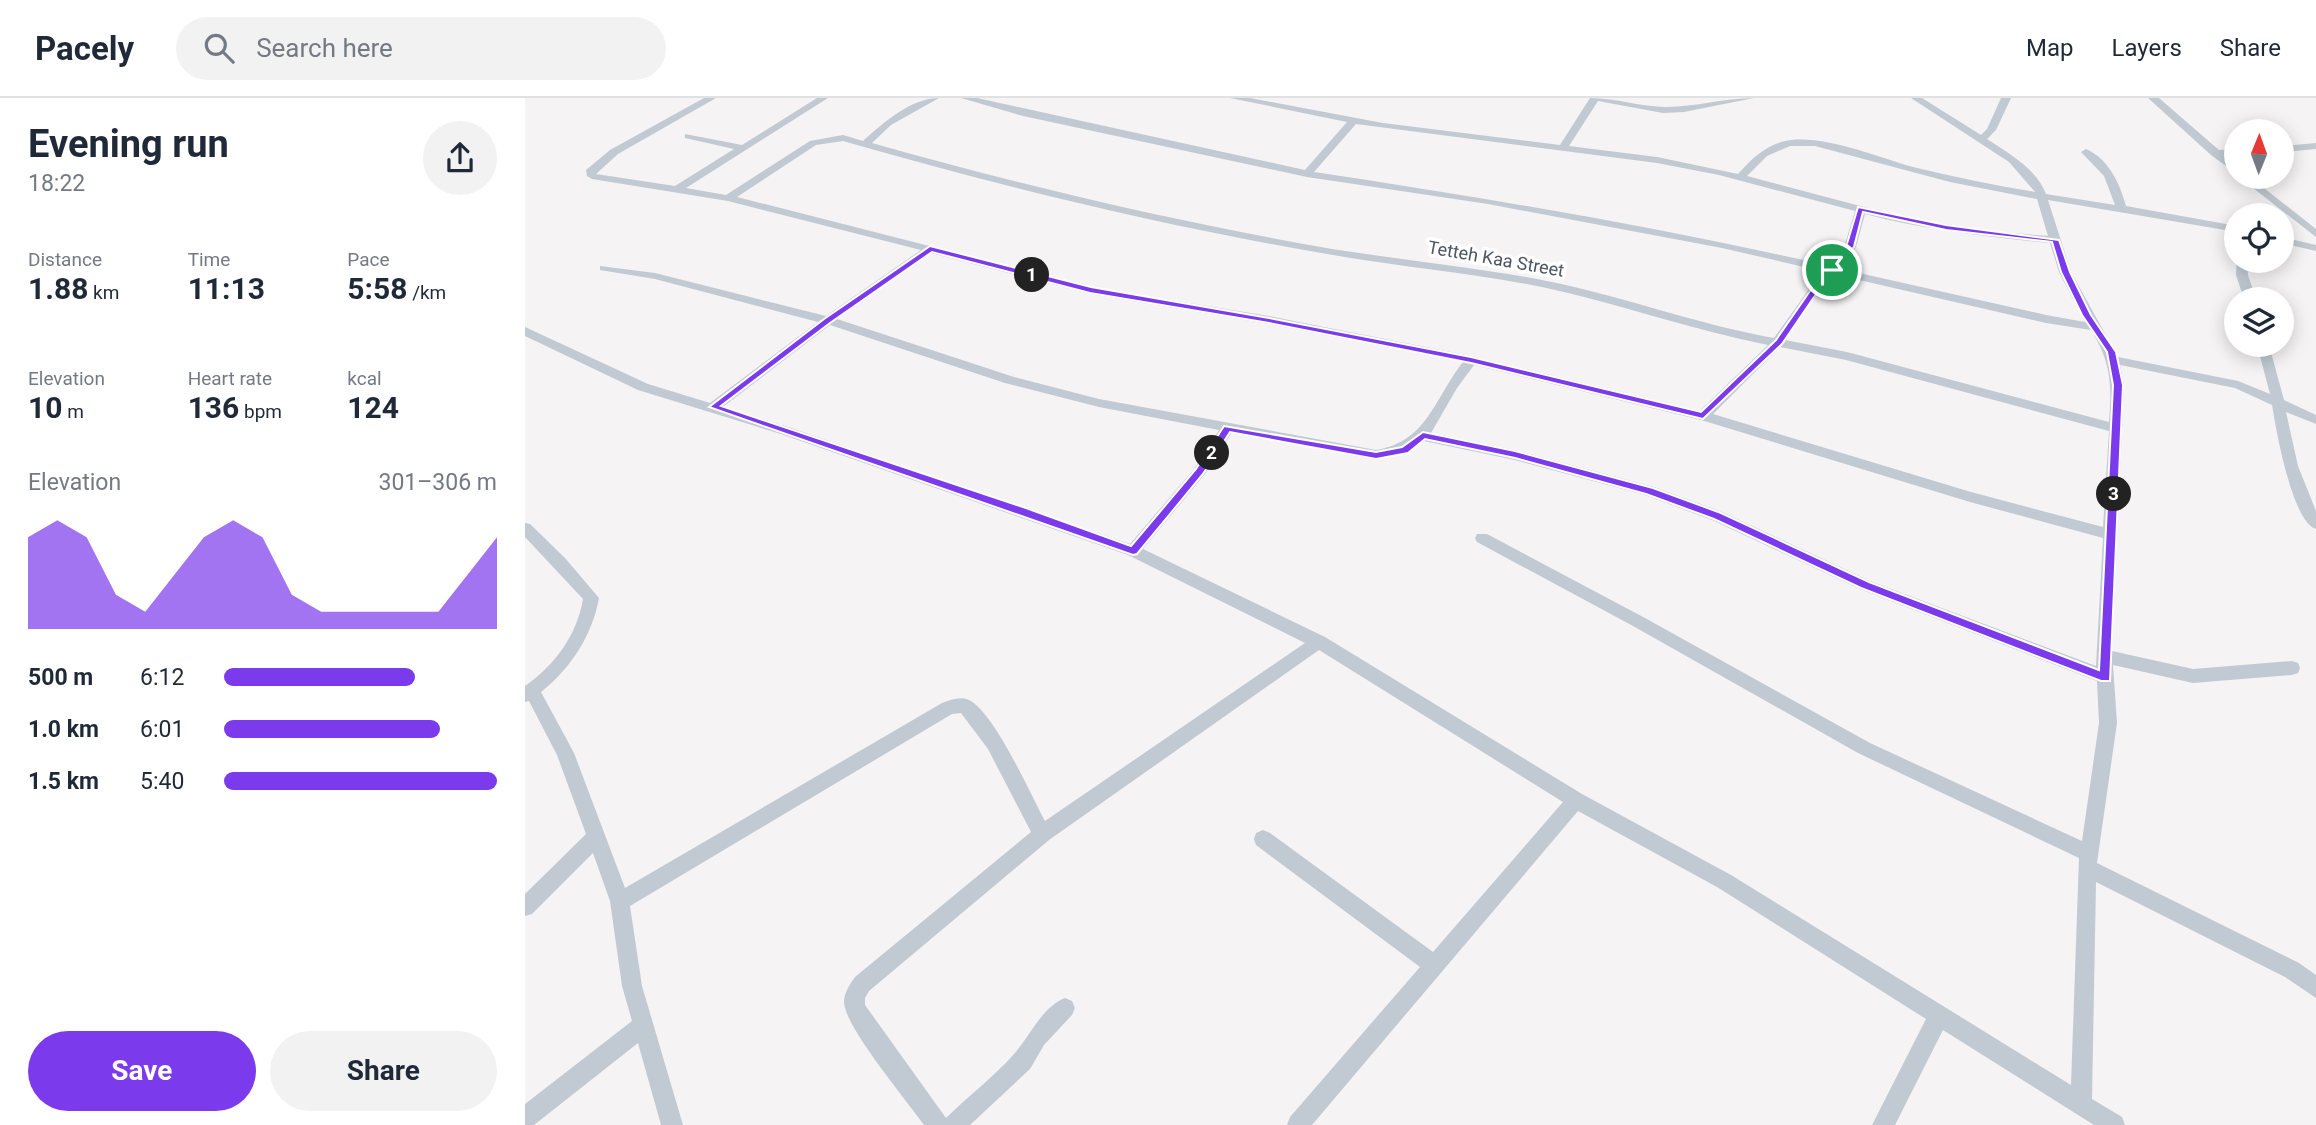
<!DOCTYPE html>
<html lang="en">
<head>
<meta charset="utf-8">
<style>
  :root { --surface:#fff; --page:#f2f2f3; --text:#1f2937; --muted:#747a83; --line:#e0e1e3; --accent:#7c3aed }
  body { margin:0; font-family:Roboto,sans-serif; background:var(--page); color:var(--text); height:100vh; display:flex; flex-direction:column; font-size:26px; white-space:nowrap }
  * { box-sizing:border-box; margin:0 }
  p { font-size:23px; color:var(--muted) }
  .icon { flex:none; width:38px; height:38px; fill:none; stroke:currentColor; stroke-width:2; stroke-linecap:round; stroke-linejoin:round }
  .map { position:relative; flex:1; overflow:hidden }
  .details { display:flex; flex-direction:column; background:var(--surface); width:525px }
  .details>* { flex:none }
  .needle { width:46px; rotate:1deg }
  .controls { position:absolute; left:1699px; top:21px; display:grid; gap:14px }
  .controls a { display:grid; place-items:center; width:70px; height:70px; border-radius:50%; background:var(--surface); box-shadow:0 4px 18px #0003; font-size:35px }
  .pin { position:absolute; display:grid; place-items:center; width:60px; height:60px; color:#fff; margin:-30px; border:4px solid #fff; border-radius:50%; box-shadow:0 2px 7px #0007 }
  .km { position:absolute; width:35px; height:35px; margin:-18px; border-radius:50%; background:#222; color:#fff; font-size:19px; line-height:35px; text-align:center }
  .round { display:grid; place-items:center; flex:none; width:74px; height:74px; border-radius:37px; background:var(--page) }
  .summary { display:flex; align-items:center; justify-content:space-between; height:119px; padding:0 28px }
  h1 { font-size:38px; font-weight:700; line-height:52px }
  .figures { display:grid; grid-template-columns:repeat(3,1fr); gap:10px; height:119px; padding:7px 28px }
  .figures div { display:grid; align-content:center }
  .figures b { font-size:30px; font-weight:700 }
  .figures small { font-size:19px; font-weight:400 }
  .figures p { font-size:19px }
  .chart { height:196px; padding:14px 28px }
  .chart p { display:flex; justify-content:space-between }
  .chart svg { width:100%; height:126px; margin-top:7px; fill:var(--accent); opacity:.7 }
  .button { display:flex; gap:14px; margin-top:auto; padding:14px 28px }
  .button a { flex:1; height:80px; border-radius:42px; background:var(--accent); color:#fff; font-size:28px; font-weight:700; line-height:80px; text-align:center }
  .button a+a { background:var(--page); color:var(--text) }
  ul { padding:0 28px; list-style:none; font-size:23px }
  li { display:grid; grid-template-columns:112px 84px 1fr; align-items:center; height:52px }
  li i { height:18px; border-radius:9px; background:var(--accent) }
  header { display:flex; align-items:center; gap:42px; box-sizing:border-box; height:98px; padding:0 35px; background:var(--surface); border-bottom:2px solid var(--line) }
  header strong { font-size:33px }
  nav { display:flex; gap:38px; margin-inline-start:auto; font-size:24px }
  .search { width:490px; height:63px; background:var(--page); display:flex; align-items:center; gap:18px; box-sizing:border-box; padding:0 24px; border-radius:38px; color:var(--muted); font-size:26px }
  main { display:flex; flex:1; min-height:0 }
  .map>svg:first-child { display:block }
</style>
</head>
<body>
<header>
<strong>Pacely</strong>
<div class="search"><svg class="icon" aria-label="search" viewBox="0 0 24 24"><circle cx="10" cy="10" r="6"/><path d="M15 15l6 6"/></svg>Search here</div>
<nav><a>Map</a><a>Layers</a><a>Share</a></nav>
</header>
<main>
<section class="details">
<div class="summary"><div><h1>Evening run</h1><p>18:22</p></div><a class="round"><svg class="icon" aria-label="share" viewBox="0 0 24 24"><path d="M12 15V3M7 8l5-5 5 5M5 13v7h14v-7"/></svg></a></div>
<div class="figures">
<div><p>Distance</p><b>1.88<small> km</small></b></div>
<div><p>Time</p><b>11:13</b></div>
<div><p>Pace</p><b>5:58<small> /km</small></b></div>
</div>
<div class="figures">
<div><p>Elevation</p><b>10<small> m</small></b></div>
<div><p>Heart rate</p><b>136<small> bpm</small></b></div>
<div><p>kcal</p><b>124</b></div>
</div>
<div class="chart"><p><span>Elevation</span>301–306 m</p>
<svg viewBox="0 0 160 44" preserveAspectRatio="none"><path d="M0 44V12L10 6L20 12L30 32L40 38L50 25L60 12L70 6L80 12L90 32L100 38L110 38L120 38L130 38L140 38L150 25L160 12V44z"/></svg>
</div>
<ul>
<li><b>500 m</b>6:12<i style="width:70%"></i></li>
<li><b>1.0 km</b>6:01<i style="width:79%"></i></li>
<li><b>1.5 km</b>5:40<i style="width:100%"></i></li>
</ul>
<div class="button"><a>Save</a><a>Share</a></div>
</section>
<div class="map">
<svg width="1791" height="1027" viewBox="0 0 1791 1027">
  <rect width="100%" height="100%" fill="#f5f3f3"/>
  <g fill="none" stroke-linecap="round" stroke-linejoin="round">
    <path fill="#c1cad2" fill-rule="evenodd" d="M 179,0 L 191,0 L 93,56 L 71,76 L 150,88 L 209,51 L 160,40 L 160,36 L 217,47 L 292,0 L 303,0 L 161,90 L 201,97 L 285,43 L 318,37 L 338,43 C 358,25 386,0 414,0 L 366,27 L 347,45 C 498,88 652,124 807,151 C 877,162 948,169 1017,182 C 1095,197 1170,226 1249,240 L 1297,173 L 1197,150 L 963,106 L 782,79 L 498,18 L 436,0 L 452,0 L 780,72 L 822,24 L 705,0 L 725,0 L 858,25 L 1035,47 L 1065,0 C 1091,0 1116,9 1141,9 C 1171,9 1199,0 1229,0 L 1159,14 L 1138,15 L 1073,3 L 1044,48 L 1132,59 L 1213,76 C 1228,59 1243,45 1266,42 C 1303,38 1352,59 1388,69 C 1428,79 1469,87 1510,94 L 1484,64 L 1386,0 L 1397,0 L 1456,37 L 1462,31 L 1476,0 L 1486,0 L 1471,32 L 1462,41 C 1483,55 1512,71 1521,96 L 1590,107 L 1579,78 L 1556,54 L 1561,51 C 1584,61 1595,86 1601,108 L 1712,128 L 1712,134 L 1523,102 L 1546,174 L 1593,259 L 1713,283 L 1745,296 L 1732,247 L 1744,247 L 1759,302 L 1791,317 L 1791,326 L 1761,314 L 1773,368 L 1791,413 L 1791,431 C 1767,424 1751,331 1747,307 L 1710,290 L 1595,267 L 1599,287 L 1587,553 L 1668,571 L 1767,563 L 1773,565 L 1775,570 L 1773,575 L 1767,577 L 1668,585 L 1588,567 L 1592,625 L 1572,765 L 1774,865 L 1791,877 L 1791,900 L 1760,879 L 1571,784 L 1567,1001 L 1597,1019 L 1600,1027 L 1569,1027 L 1418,932 L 1370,1027 L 1347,1027 L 1401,921 L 1192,789 L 1053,713 L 787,1027 L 762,1027 L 765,1019 L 895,869 L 731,747 L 729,741 L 731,735 L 738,732 L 745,735 L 908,854 L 1038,704 L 794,552 L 524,742 L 344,893 L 340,900 L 340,907 L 421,1020 C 443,998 469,979 489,956 C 505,938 517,909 540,900 L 547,903 L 550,910 L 547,917 L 519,947 L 505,971 L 445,1027 L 399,1027 C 383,1004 319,928 319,904 C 319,895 325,886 330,879 L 506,734 L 463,651 L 436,615 L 427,616 L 105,808 L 117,888 L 158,1027 L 136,1027 L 113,945 L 9,1027 L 0,1027 L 0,1006 L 107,923 L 97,888 L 85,803 L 68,755 L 7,816 L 0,818 L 0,796 L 61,736 L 32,657 L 4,603 L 0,604 L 0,588 C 30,567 52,537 58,501 L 0,439 L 0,425 L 5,426 L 40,460 L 74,500 C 67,538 46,570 16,594 L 49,655 L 100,790 L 417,605 C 426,602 435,598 444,602 C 469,614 506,697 520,723 L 780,545 L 603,457 L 256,336 L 113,292 L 0,238 L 0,229 L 123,286 L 185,305 L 293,224 L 130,181 L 75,172 L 75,168 L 130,175 L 301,218 L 396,152 L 203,103 L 67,81 L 62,78 L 61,72 L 85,52 ZM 831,26 L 1132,65 L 1194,77 L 1330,113 L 1319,149 L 1304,168 C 1134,129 962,100 789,74 ZM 318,43 C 478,89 642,129 808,157 C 877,169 948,175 1017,189 C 1093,205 1166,232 1243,247 L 1175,313 L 946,258 L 744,218 L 565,189 L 212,99 L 291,47 ZM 1265,48 L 1290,48 L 1425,84 L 1512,101 L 1523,138 L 1463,133 L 1373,118 L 1222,78 L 1242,58 ZM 1340,116 C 1401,132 1463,139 1525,145 L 1534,174 L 1560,224 L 1521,217 L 1316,171 L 1331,149 ZM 406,155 L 565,196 L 744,226 L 938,264 C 909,301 902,344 851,352 L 574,301 L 489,279 L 312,221 ZM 1308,176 L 1521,225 L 1566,232 C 1586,264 1587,286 1584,324 L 1322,254 L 1260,242 L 1302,180 ZM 305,227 L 480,285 L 574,309 L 694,332 L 670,370 L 605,446 L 266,330 L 198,309 ZM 1255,249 L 1321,262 L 1584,333 L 1578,429 L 1446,394 L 1188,316 ZM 949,267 L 1176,322 L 1445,404 L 1578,440 L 1571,568 L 1345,483 L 1197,414 L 1129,389 L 990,352 L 906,335 L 932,290 ZM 707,334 L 851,362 L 885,353 L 899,343 L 990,362 L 1120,397 L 1187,422 L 1335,491 L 1572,583 L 1574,625 L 1557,743 L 1345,645 L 1120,520 L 962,436 L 952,436 L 950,440 L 952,444 L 1108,528 L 1333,655 L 1554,760 L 1546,987 L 1206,777 L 1057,696 L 800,539 L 618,451 L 680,376 Z
      M 1623,0 L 1634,0 L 1694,52 L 1712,51 L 1712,57 L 1700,58 L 1712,67 L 1712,76 L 1686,57 Z
      M 1791,45 L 1791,51 L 1757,54 L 1757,48 Z
      M 1714,79 L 1725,79 L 1791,131 L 1791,139 Z
      M 1757,139 L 1791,147 L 1791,153 L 1757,145 Z
      M 1712,161 L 1722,163 L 1723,177 L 1731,201 L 1719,201 L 1711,177 Z"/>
  </g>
  <path fill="#7c3aed" stroke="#fff" stroke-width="2" fill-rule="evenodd" d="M 1333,109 L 1421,127 L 1534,142 L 1545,174 L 1566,217 L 1591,254 L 1598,287 L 1585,583 L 1576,583 L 1336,490 L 1189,421 L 1121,396 L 990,360 L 900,341 L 883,355 L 851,361 L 705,334 L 678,376 L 612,456 L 608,457 L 184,309 L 299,221 L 405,148 L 566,189 L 744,220 L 946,259 L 1176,314 L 1251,242 L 1296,177 L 1321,149 ZM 1338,114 L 1421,132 L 1527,144 L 1536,174 L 1557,217 L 1582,254 L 1588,287 L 1574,572 L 1344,484 L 1196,415 L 1128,390 L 990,353 L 898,334 L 877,349 L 851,354 L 699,328 L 671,371 L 606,448 L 501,410 L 196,308 L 305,225 L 407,154 L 565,195 L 744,225 L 946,265 L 1178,321 L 1257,246 L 1302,180 L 1329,149 Z"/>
  <g text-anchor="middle" stroke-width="7" stroke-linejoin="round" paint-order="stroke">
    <g font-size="18" fill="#4a5661" stroke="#fff">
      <text transform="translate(971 161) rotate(10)" y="6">Tetteh Kaa Street</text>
    </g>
  </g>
</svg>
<div class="controls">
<a><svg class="needle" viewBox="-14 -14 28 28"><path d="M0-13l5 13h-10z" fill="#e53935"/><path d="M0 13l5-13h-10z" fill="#747a83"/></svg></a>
<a><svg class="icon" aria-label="locate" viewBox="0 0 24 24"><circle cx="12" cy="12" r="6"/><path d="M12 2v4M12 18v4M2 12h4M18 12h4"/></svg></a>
<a><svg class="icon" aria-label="layers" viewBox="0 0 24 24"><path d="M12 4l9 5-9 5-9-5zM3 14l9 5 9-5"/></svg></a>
</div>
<div class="pin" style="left:1307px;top:172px;background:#1e9e55"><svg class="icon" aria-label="arrive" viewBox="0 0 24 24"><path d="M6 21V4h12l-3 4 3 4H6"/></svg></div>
<b class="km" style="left:507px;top:177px">1</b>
<b class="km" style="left:687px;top:355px">2</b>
<b class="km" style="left:1589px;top:396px">3</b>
</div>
</main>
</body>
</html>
